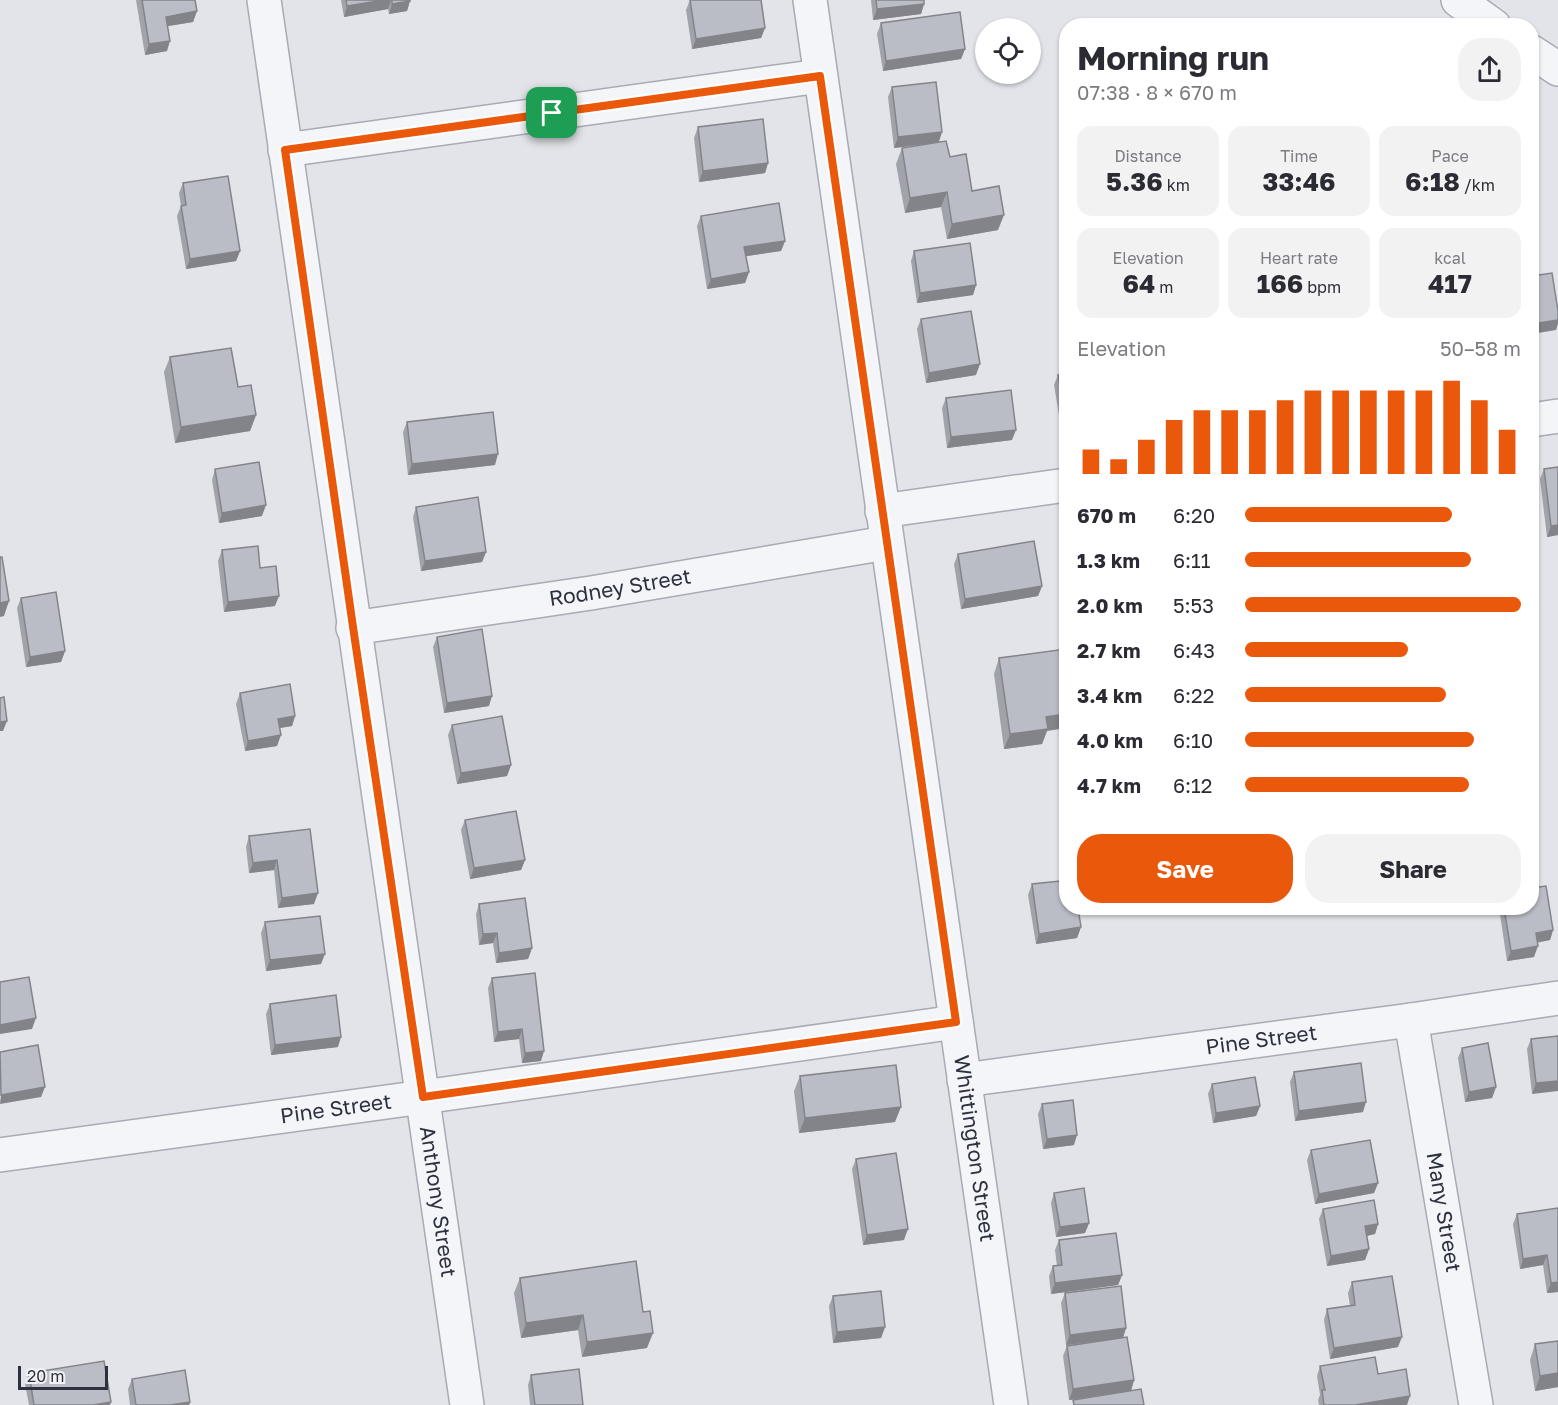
<!DOCTYPE html>
<html lang="en">
<head>
<meta charset="utf-8">
<style>
  :root { --surface:#fff; --page:#f2f2f3; --text:#2b2b33; --muted:#7c7c81; --accent:#ea580c }
  body { margin:0; font-family:"Golos Text",sans-serif; background:var(--page); color:var(--text); height:100vh; display:flex; flex-direction:column; font-size:22px; white-space:nowrap }
  * { box-sizing:border-box; margin:0 }
  p { font-size:20px; color:var(--muted) }
  .icon { flex:none; width:33px; height:33px; fill:none; stroke:currentColor; stroke-width:2; stroke-linecap:round; stroke-linejoin:round }
  .map { position:relative; flex:1; overflow:hidden }
  .details { position:absolute; left:1059px; top:18px; width:480px; height:897px; display:flex; flex-direction:column; background:var(--surface); border-radius:24px; box-shadow:0 2px 4px #0004 }
  .details>* { flex:none }
  .controls { position:absolute; left:975px; top:18px; display:grid; gap:12px }
  .controls a { display:grid; place-items:center; width:66px; height:66px; border-radius:50%; background:var(--surface); box-shadow:0 2px 4px #0004; font-size:30px }
  .scale { position:absolute; left:18px; bottom:15px; width:90px; box-sizing:border-box; padding-left:6px; border:3px solid #2c313f; border-top:0; font-size:16px; line-height:21px; white-space:nowrap; color:#2c313f; -webkit-text-stroke:4px #f2f3f7; paint-order:stroke }
  .pin { position:absolute; display:grid; place-items:center; width:51px; height:51px; color:#fff; margin:-26px; border-radius:12px; box-shadow:0 3px 9px #0006 }
  .round { display:grid; place-items:center; flex:none; width:63px; height:63px; border-radius:24px; background:var(--page) }
  .head { display:flex; align-items:center; justify-content:space-between; height:102px; padding:0 18px }
  h1 { font-size:33px; font-weight:700; line-height:45px }
  .metrics { display:grid; grid-template-columns:repeat(3,1fr); gap:9px; height:102px; padding:6px 18px }
  .metrics div { display:grid; align-content:center; border-radius:15px; background:var(--page); text-align:center }
  .metrics b { font-size:26px; font-weight:700 }
  .metrics small { font-size:16px; font-weight:400 }
  .metrics p { font-size:16px }
  .chart { height:168px; padding:12px 18px }
  .chart p { display:flex; justify-content:space-between }
  .chart svg { width:100%; height:108px; margin-top:6px; stroke:var(--accent); stroke-width:6 }
  .button { display:flex; gap:12px; margin-top:auto; padding:12px 18px }
  .button a { flex:1; height:69px; border-radius:24px; background:var(--accent); color:#fff; font-size:24px; font-weight:700; line-height:69px; text-align:center }
  .button a+a { background:var(--page); color:var(--text) }
  ul { padding:0 18px; list-style:none; font-size:20px }
  li { display:grid; grid-template-columns:96px 72px 1fr; align-items:center; height:45px }
  li i { height:15px; border-radius:8px; background:var(--accent) }
  .map>svg:first-child { display:block }
</style>
</head>
<body>
<div class="map">
<svg width="1558" height="1405" viewBox="0 0 1558 1405">
  <rect width="100%" height="100%" fill="#e2e4e9"/>
  <g fill="none" stroke-linecap="round" stroke-linejoin="round">
    <g stroke="#a8abb3" stroke-width="36">
      <g id="minor">
        <path id="s1" d="M 264,0 C 330,469 400,937 467,1405"/>
        <path id="s2" d="M 810,0 L 1011,1405"/>
        <path d="M 1458,0 L 1494,26"/>
        <path d="M 1532,52 L 1558,69"/>
        <path d="M 285,150 L 820,76"/>
        <path d="M 1532,420 L 1558,416"/>
        <path d="M 882,511 L 1066,485"/>
        <path id="s3" d="M 353,628 L 591,593 L 886,543"/>
        <path id="s4" d="M 1411,1020 L 1476,1405"/>
        <path id="s5" d="M 964,1080 L 1411,1020 L 1558,998"/>
        <path id="s6" d="M 0,1155 L 423,1097 L 956,1022"/>
      </g>
    </g>
    <use href="#minor" stroke="#f4f5f8" stroke-width="33"/>
  </g>
  <path fill="#a0a3a9" d="M 136,0 L 195,0 L 197,11 L 193,22 L 168,26 L 167,51 L 145,55 Z
    M 341,0 L 410,0 L 407,11 L 389,14 L 388,9 L 344,17 Z
    M 690,0 L 765,28 L 761,38 L 692,49 L 686,10 Z
    M 871,0 L 924,0 L 924,4 L 921,14 L 873,20 Z
    M 881,23 L 965,49 L 961,59 L 883,71 L 877,34 Z
    M 892,87 L 939,142 L 998,230 L 947,239 L 941,207 L 905,213 L 896,164 L 902,148 L 929,144 L 894,148 L 888,97 Z
    M 698,127 L 768,163 L 765,173 L 699,182 L 694,138 Z
    M 183,183 L 240,251 L 236,261 L 186,269 L 177,216 L 181,206 L 179,193 Z
    M 701,216 L 785,241 L 781,251 L 746,256 L 749,272 L 745,283 L 707,289 L 697,226 Z
    M 914,251 L 976,285 L 973,295 L 917,303 L 911,261 Z
    M 921,319 L 976,375 L 926,383 L 917,329 Z
    M 170,357 L 238,387 L 256,415 L 250,431 L 175,443 L 164,372 Z
    M 1066,374 L 1066,420 L 1060,421 L 1054,385 L 1058,375 Z
    M 946,398 L 1012,440 L 947,448 L 942,408 Z
    M 407,422 L 495,465 L 408,475 L 403,432 Z
    M 1558,467 L 1558,535 L 1547,537 L 1540,479 L 1544,469 Z
    M 215,469 L 262,516 L 219,523 L 212,480 Z
    M 416,507 L 486,552 L 482,562 L 421,571 L 413,517 Z
    M 222,550 L 260,568 L 275,606 L 224,612 L 218,561 Z
    M 958,554 L 1042,586 L 1038,596 L 961,609 L 954,564 Z
    M 21,598 L 65,651 L 61,662 L 26,667 L 17,608 Z
    M 437,637 L 489,706 L 444,713 L 433,647 Z
    M 999,658 L 1047,731 L 1042,744 L 1004,749 L 994,674 Z
    M 240,693 L 295,716 L 292,726 L 279,728 L 277,746 L 245,751 L 236,704 Z
    M 452,725 L 511,765 L 507,776 L 457,784 L 448,735 Z
    M 465,820 L 525,860 L 521,870 L 470,879 L 461,830 Z
    M 310,829 L 314,904 L 278,908 L 274,870 L 249,873 L 246,847 L 249,836 Z
    M 1032,884 L 1062,896 L 1081,927 L 1077,938 L 1036,944 L 1028,895 Z
    M 479,904 L 532,948 L 528,959 L 496,963 L 493,943 L 479,945 L 476,914 Z
    M 1499,908 L 1532,908 L 1553,930 L 1550,940 L 1537,943 L 1534,957 L 1507,961 Z
    M 265,922 L 321,964 L 266,971 L 261,933 Z
    M 492,978 L 541,1061 L 522,1063 L 519,1039 L 494,1042 L 488,988 Z
    M 270,1004 L 338,1047 L 271,1055 L 266,1014 Z
    M 1558,1036 L 1532,1094 L 1527,1049 L 1531,1039 Z
    M 1462,1048 L 1496,1087 L 1492,1098 L 1465,1102 L 1458,1058 Z
    M 1294,1072 L 1363,1112 L 1295,1121 L 1290,1082 Z
    M 800,1076 L 895,1122 L 799,1133 L 794,1091 Z
    M 1212,1084 L 1260,1106 L 1256,1116 L 1213,1123 L 1208,1094 Z
    M 1042,1104 L 1074,1145 L 1043,1149 L 1038,1114 Z
    M 1311,1150 L 1378,1183 L 1374,1193 L 1315,1204 L 1307,1160 Z
    M 856,1159 L 904,1240 L 863,1245 L 852,1169 Z
    M 1054,1193 L 1089,1223 L 1085,1233 L 1056,1237 L 1051,1203 Z
    M 1558,1208 L 1558,1292 L 1547,1293 L 1543,1265 L 1520,1269 L 1513,1224 L 1517,1214 Z
    M 1323,1209 L 1378,1224 L 1375,1234 L 1367,1236 L 1369,1249 L 1365,1260 L 1327,1266 L 1319,1219 Z
    M 1059,1240 L 1122,1275 L 1118,1285 L 1051,1294 L 1049,1276 L 1053,1266 L 1057,1266 L 1055,1250 Z
    M 520,1278 L 643,1312 L 647,1348 L 582,1357 L 578,1330 L 521,1338 L 514,1293 Z
    M 1352,1282 L 1398,1347 L 1330,1359 L 1324,1320 L 1327,1309 L 1350,1306 L 1348,1293 Z
    M 1065,1293 L 1126,1328 L 1123,1337 L 1134,1380 L 1131,1391 L 1069,1400 L 1063,1356 L 1067,1346 L 1089,1343 L 1066,1345 L 1061,1303 Z
    M 833,1296 L 885,1327 L 881,1338 L 833,1343 L 829,1306 Z
    M 1558,1341 L 1558,1387 L 1535,1391 L 1530,1360 L 1535,1344 Z
    M 1320,1366 L 1378,1374 L 1407,1405 L 1319,1405 L 1318,1400 L 1320,1395 L 1317,1376 Z
    M 29,1373 L 110,1405 L 29,1405 L 25,1384 Z
    M 531,1375 L 583,1405 L 530,1405 L 528,1385 Z
    M 132,1379 L 190,1402 L 189,1405 L 130,1405 L 128,1389 Z"/>
  <path fill="#82848a" d="M 384,0 L 391,0 L 388,9 L 344,17 L 347,6 Z
    M 410,1 L 407,11 L 389,14 L 392,4 Z
    M 924,4 L 921,14 L 873,20 L 877,9 Z
    M 197,11 L 193,22 L 162,27 L 166,17 Z
    M 765,28 L 761,38 L 692,49 L 696,39 Z
    M 170,41 L 167,51 L 145,55 L 149,44 Z
    M 965,49 L 961,59 L 883,71 L 886,61 Z
    M 942,132 L 939,142 L 894,148 L 898,137 Z
    M 768,163 L 765,173 L 699,182 L 703,171 Z
    M 947,192 L 941,207 L 905,213 L 910,198 Z
    M 1004,215 L 998,230 L 947,239 L 952,224 Z
    M 785,241 L 781,251 L 741,257 L 744,247 Z
    M 240,251 L 236,261 L 186,269 L 190,259 Z
    M 749,272 L 745,283 L 707,289 L 711,279 Z
    M 976,285 L 973,295 L 917,303 L 920,293 Z
    M 1558,320 L 1558,324 L 1556,330 L 1532,334 L 1532,324 Z
    M 980,364 L 976,375 L 926,383 L 929,373 Z
    M 1066,410 L 1066,420 L 1060,421 L 1064,411 Z
    M 256,415 L 250,431 L 175,443 L 181,427 Z
    M 1016,430 L 1012,440 L 947,448 L 951,437 Z
    M 498,454 L 495,465 L 408,475 L 412,464 Z
    M 266,505 L 262,516 L 219,523 L 222,513 Z
    M 1558,525 L 1558,535 L 1547,537 L 1551,526 Z
    M 486,552 L 482,562 L 421,571 L 425,561 Z
    M 1042,586 L 1038,596 L 961,609 L 965,599 Z
    M 279,596 L 275,606 L 224,612 L 228,602 Z
    M 9,601 L 4,616 L 0,617 L 0,603 Z
    M 65,651 L 61,662 L 26,667 L 30,657 Z
    M 492,696 L 489,706 L 444,713 L 447,703 Z
    M 1066,714 L 1066,728 L 1047,731 L 1042,744 L 1004,749 L 1010,734 L 1046,717 Z
    M 295,716 L 292,726 L 274,729 L 278,719 Z
    M 7,721 L 3,731 L 0,731 L 0,722 Z
    M 281,735 L 277,746 L 245,751 L 248,741 Z
    M 511,765 L 507,776 L 457,784 L 461,773 Z
    M 277,860 L 274,870 L 249,873 L 253,863 Z
    M 525,860 L 521,870 L 470,879 L 474,868 Z
    M 318,893 L 314,904 L 278,908 L 282,898 Z
    M 1081,927 L 1077,938 L 1036,944 L 1039,934 Z
    M 1553,930 L 1550,940 L 1532,943 L 1536,933 Z
    M 497,933 L 493,943 L 479,945 L 483,934 Z
    M 1538,946 L 1534,957 L 1507,961 L 1511,951 Z
    M 532,948 L 528,959 L 496,963 L 499,953 Z
    M 325,954 L 321,964 L 266,971 L 270,960 Z
    M 36,1018 L 32,1029 L 0,1034 L 0,1025 Z
    M 522,1029 L 519,1039 L 494,1042 L 498,1032 Z
    M 341,1037 L 338,1047 L 271,1055 L 275,1045 Z
    M 544,1051 L 541,1061 L 522,1063 L 525,1053 Z
    M 1558,1081 L 1558,1091 L 1532,1094 L 1536,1083 Z
    M 45,1087 L 41,1097 L 0,1104 L 1,1095 Z
    M 1496,1087 L 1492,1098 L 1465,1102 L 1469,1092 Z
    M 1366,1102 L 1363,1112 L 1295,1121 L 1299,1111 Z
    M 1260,1106 L 1256,1116 L 1213,1123 L 1216,1113 Z
    M 901,1107 L 895,1122 L 799,1133 L 805,1118 Z
    M 1077,1135 L 1074,1145 L 1043,1149 L 1047,1139 Z
    M 1378,1183 L 1374,1193 L 1315,1204 L 1319,1194 Z
    M 1089,1223 L 1085,1233 L 1056,1237 L 1060,1227 Z
    M 1378,1224 L 1375,1234 L 1361,1237 L 1365,1226 Z
    M 908,1229 L 904,1240 L 863,1245 L 867,1235 Z
    M 1369,1249 L 1365,1260 L 1327,1266 L 1331,1256 Z
    M 1547,1255 L 1543,1265 L 1520,1269 L 1523,1259 Z
    M 1122,1275 L 1118,1285 L 1051,1294 L 1055,1283 Z
    M 1558,1282 L 1558,1292 L 1547,1293 L 1551,1283 Z
    M 583,1315 L 578,1330 L 521,1338 L 526,1323 Z
    M 885,1327 L 881,1338 L 833,1343 L 837,1332 Z
    M 1126,1328 L 1123,1338 L 1066,1345 L 1070,1335 Z
    M 653,1333 L 647,1348 L 582,1357 L 587,1342 Z
    M 1402,1337 L 1398,1347 L 1330,1359 L 1334,1348 Z
    M 1558,1373 L 1558,1387 L 1535,1391 L 1540,1376 Z
    M 1134,1380 L 1131,1391 L 1069,1400 L 1073,1389 Z
    M 1410,1396 L 1407,1405 L 1355,1405 Z
    M 111,1402 L 110,1405 L 93,1405 Z
    M 190,1402 L 189,1405 L 170,1405 Z"/>
  <path fill="#babdc5" stroke="#82848a" stroke-width="1.5" d="M 142,0 L 195,0 L 197,11 L 166,17 L 170,41 L 149,44 Z
    M 346,0 L 384,0 L 347,6 Z
    M 392,0 L 410,0 L 410,1 L 392,4 Z
    M 690,0 L 761,0 L 765,28 L 696,39 Z
    M 876,0 L 924,0 L 924,4 L 877,9 Z
    M 960,12 L 965,49 L 886,61 L 881,23 Z
    M 936,82 L 942,132 L 898,137 L 892,87 Z
    M 763,119 L 768,163 L 703,171 L 698,127 Z
    M 946,141 L 950,157 L 966,154 L 972,191 L 999,186 L 1004,215 L 952,224 L 947,192 L 910,198 L 902,148 Z
    M 228,176 L 240,251 L 190,259 L 181,206 L 186,205 L 183,183 Z
    M 779,203 L 785,241 L 744,247 L 749,272 L 711,279 L 701,216 Z
    M 970,243 L 976,285 L 920,293 L 914,251 Z
    M 1552,273 L 1558,311 L 1558,320 L 1532,324 L 1532,276 Z
    M 971,311 L 980,364 L 929,373 L 921,319 Z
    M 231,348 L 238,387 L 251,385 L 256,415 L 181,427 L 170,357 Z
    M 1066,374 L 1066,410 L 1064,411 L 1058,375 Z
    M 1011,390 L 1016,430 L 951,437 L 946,398 Z
    M 493,412 L 498,454 L 412,464 L 407,422 Z
    M 259,462 L 266,505 L 222,513 L 215,469 Z
    M 1558,467 L 1558,525 L 1551,526 L 1544,469 Z
    M 478,497 L 486,552 L 425,561 L 416,507 Z
    M 1034,541 L 1042,586 L 965,599 L 958,554 Z
    M 258,546 L 260,568 L 276,566 L 279,596 L 228,602 L 222,550 Z
    M 0,557 L 2,557 L 9,601 L 0,603 Z
    M 56,592 L 65,651 L 30,657 L 21,598 Z
    M 482,629 L 492,696 L 447,703 L 437,637 Z
    M 1066,649 L 1066,714 L 1046,717 L 1048,729 L 1010,734 L 999,658 Z
    M 290,684 L 295,716 L 278,719 L 281,735 L 248,741 L 240,693 Z
    M 4,697 L 7,721 L 0,722 L 0,698 Z
    M 502,716 L 511,765 L 461,773 L 452,725 Z
    M 516,811 L 525,860 L 474,868 L 465,820 Z
    M 310,829 L 318,893 L 282,898 L 277,860 L 253,863 L 249,836 Z
    M 1060,881 L 1062,896 L 1066,896 L 1066,908 L 1078,908 L 1081,927 L 1039,934 L 1032,884 Z
    M 1546,886 L 1553,930 L 1536,933 L 1538,946 L 1511,951 L 1504,908 L 1532,908 L 1532,888 Z
    M 525,898 L 532,948 L 499,953 L 497,933 L 483,934 L 479,904 Z
    M 320,916 L 325,954 L 270,960 L 265,922 Z
    M 535,973 L 544,1051 L 525,1053 L 522,1029 L 498,1032 L 492,978 Z
    M 29,977 L 36,1018 L 0,1025 L 0,982 Z
    M 336,995 L 341,1037 L 275,1045 L 270,1004 Z
    M 1558,1036 L 1558,1081 L 1536,1083 L 1531,1039 Z
    M 1488,1043 L 1496,1087 L 1469,1092 L 1462,1048 Z
    M 38,1045 L 45,1087 L 1,1095 L 0,1052 Z
    M 1361,1063 L 1366,1102 L 1299,1111 L 1294,1072 Z
    M 896,1065 L 901,1107 L 805,1118 L 800,1076 Z
    M 1255,1077 L 1260,1106 L 1216,1113 L 1212,1084 Z
    M 1073,1100 L 1077,1135 L 1047,1139 L 1042,1104 Z
    M 1370,1140 L 1378,1183 L 1319,1194 L 1311,1150 Z
    M 896,1153 L 908,1229 L 867,1235 L 856,1159 Z
    M 1084,1188 L 1089,1223 L 1060,1227 L 1054,1193 Z
    M 1374,1200 L 1378,1224 L 1365,1226 L 1369,1249 L 1331,1256 L 1323,1209 Z
    M 1558,1208 L 1558,1282 L 1551,1283 L 1547,1255 L 1523,1259 L 1517,1214 Z
    M 1116,1233 L 1122,1275 L 1055,1283 L 1053,1266 L 1062,1265 L 1059,1240 Z
    M 636,1261 L 643,1312 L 650,1311 L 653,1333 L 587,1342 L 583,1315 L 526,1323 L 520,1278 Z
    M 1392,1276 L 1402,1337 L 1334,1348 L 1327,1309 L 1355,1305 L 1352,1282 Z
    M 1121,1286 L 1126,1328 L 1070,1335 L 1065,1293 Z
    M 881,1291 L 885,1327 L 837,1332 L 833,1296 Z
    M 1127,1337 L 1134,1380 L 1073,1389 L 1067,1346 Z
    M 1558,1341 L 1558,1373 L 1540,1376 L 1535,1344 Z
    M 1375,1357 L 1378,1374 L 1406,1369 L 1410,1396 L 1355,1405 L 1324,1405 L 1322,1390 L 1325,1390 L 1320,1366 Z
    M 104,1361 L 111,1402 L 93,1405 L 34,1405 L 29,1373 Z
    M 579,1369 L 583,1405 L 535,1405 L 531,1375 Z
    M 185,1370 L 190,1402 L 170,1405 L 136,1405 L 132,1379 Z
    M 1141,1389 L 1144,1405 L 1074,1405 L 1073,1400 Z"/>
  <g fill="none" stroke-linecap="round" stroke-linejoin="round">
    <g stroke="#fff" stroke-width="12">
      <path id="route" d="M 820,76 L 956,1022 L 423,1097 L 353,627 L 285,150 Z"/>
    </g>
    <use href="#route" stroke="#ea580c" stroke-width="8"/>
  </g>
  <g text-anchor="middle" stroke-width="4.5" stroke-linejoin="round" paint-order="stroke">
    <g font-size="21" fill="#2c313f" stroke="#f2f3f7">
      <text dy="7" stroke="none"><textPath href="#s3" startOffset="270">Rodney Street</textPath></text>
      <text dy="7" stroke="none"><textPath href="#s5" startOffset="300">Pine Street</textPath></text>
      <text dy="7" stroke="none"><textPath href="#s6" startOffset="339">Pine Street</textPath></text>
      <text dy="7" stroke="none"><textPath href="#s2" startOffset="1160">Whittington Street</textPath></text>
      <text dy="7" stroke="none"><textPath href="#s1" startOffset="1214">Anthony Street</textPath></text>
      <text dy="7" stroke="none"><textPath href="#s4" startOffset="195">Many Street</textPath></text>
    </g>
  </g>
</svg>
<div class="controls">
<a><svg class="icon" aria-label="locate" viewBox="0 0 24 24"><circle cx="12" cy="12" r="6"/><path d="M12 2v4M12 18v4M2 12h4M18 12h4"/></svg></a>
</div>
<div class="scale">20 m</div>
<div class="pin" style="left:552px;top:113px;background:#1e9e55"><svg class="icon" aria-label="arrive" viewBox="0 0 24 24"><path d="M6 21V4h12l-3 4 3 4H6"/></svg></div>
<section class="details">
<div class="head"><div><h1>Morning run</h1><p>07:38 · 8 × 670 m</p></div><a class="round"><svg class="icon" aria-label="share" viewBox="0 0 24 24"><path d="M12 15V3M7 8l5-5 5 5M5 13v7h14v-7"/></svg></a></div>
<div class="metrics">
<div><p>Distance</p><b>5.36<small> km</small></b></div>
<div><p>Time</p><b>33:46</b></div>
<div><p>Pace</p><b>6:18<small> /km</small></b></div>
</div>
<div class="metrics">
<div><p>Elevation</p><b>64<small> m</small></b></div>
<div><p>Heart rate</p><b>166<small> bpm</small></b></div>
<div><p>kcal</p><b>417</b></div>
</div>
<div class="chart"><p><span>Elevation</span>50–58 m</p>
<svg viewBox="0 0 160 44" preserveAspectRatio="none"><path d="M5 44V34M15 44V38M25 44V30M35 44V22M45 44V18M55 44V18M65 44V18M75 44V14M85 44V10M95 44V10M105 44V10M115 44V10M125 44V10M135 44V6M145 44V14M155 44V26"/></svg>
</div>
<ul>
<li><b>670 m</b>6:20<i style="width:75%"></i></li>
<li><b>1.3 km</b>6:11<i style="width:82%"></i></li>
<li><b>2.0 km</b>5:53<i style="width:100%"></i></li>
<li><b>2.7 km</b>6:43<i style="width:59%"></i></li>
<li><b>3.4 km</b>6:22<i style="width:73%"></i></li>
<li><b>4.0 km</b>6:10<i style="width:83%"></i></li>
<li><b>4.7 km</b>6:12<i style="width:81%"></i></li>
</ul>
<div class="button"><a>Save</a><a>Share</a></div>
</section>
</div>
</body>
</html>
